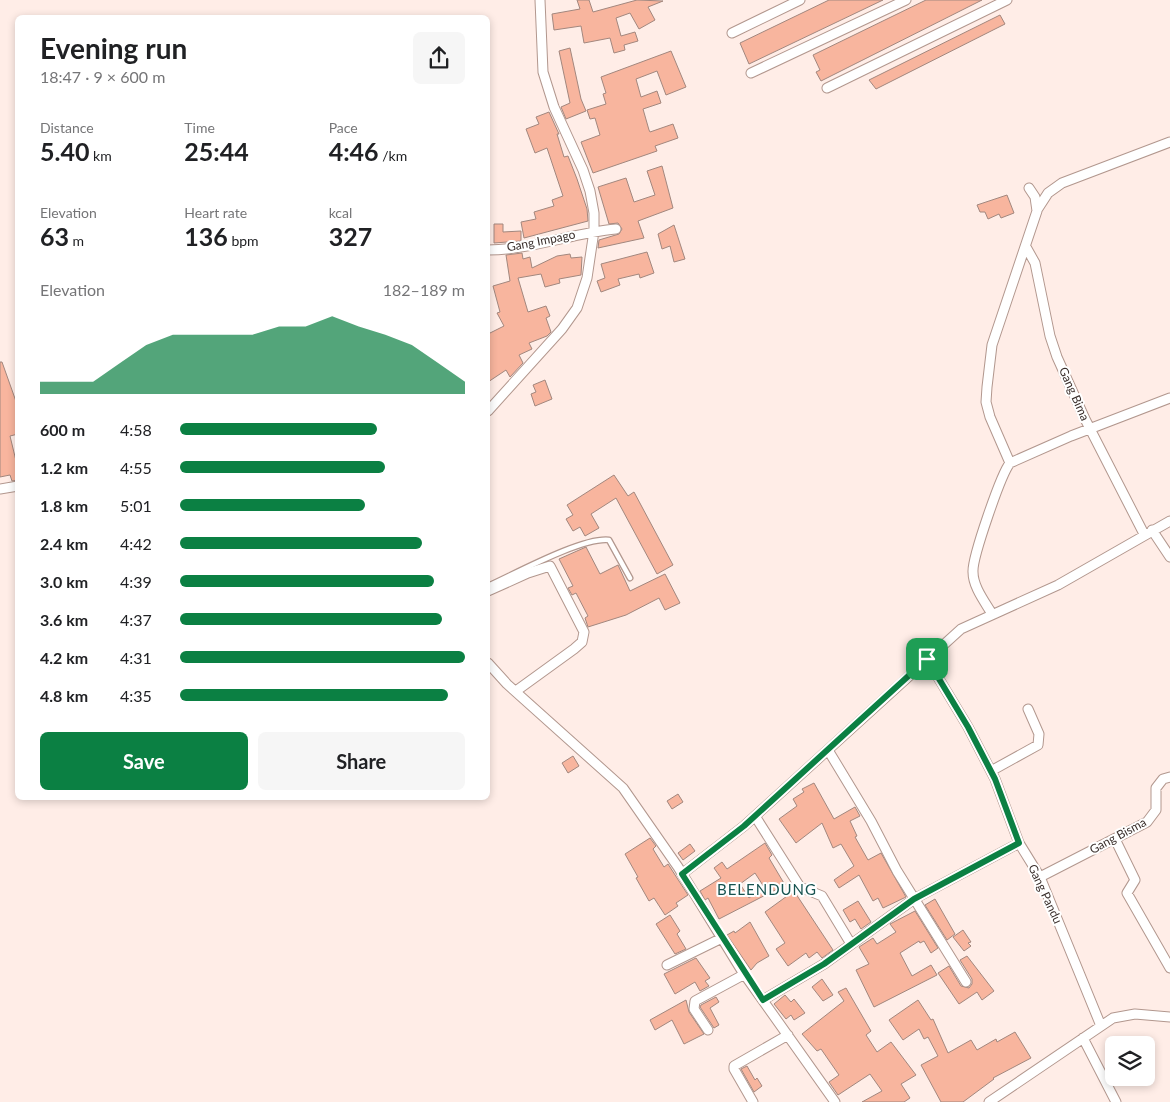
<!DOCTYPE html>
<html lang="en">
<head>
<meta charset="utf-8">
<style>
  :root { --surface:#fff; --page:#f6f6f6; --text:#202124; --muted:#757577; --accent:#0b8043 }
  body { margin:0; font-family:Lato,sans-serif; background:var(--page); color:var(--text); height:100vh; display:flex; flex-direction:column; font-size:19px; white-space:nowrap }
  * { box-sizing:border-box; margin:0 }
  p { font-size:16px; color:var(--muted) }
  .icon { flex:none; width:28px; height:28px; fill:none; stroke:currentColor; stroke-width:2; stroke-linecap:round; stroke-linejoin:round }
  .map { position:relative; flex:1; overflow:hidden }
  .drawer { position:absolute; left:15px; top:15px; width:475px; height:785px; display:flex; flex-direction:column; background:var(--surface); border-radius:8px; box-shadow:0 2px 8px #0003 }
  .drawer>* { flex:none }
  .tools { position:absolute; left:1105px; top:1036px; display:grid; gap:10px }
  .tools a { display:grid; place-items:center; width:50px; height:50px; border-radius:8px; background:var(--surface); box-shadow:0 2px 8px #0003; font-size:25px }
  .pin { position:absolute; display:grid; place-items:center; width:42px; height:42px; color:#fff; margin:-21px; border-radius:10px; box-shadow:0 2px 8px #0006 }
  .round { display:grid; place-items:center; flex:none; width:52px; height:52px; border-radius:8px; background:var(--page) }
  .head { display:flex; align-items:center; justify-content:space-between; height:85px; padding:0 25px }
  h1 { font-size:28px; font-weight:700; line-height:38px }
  .figures { display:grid; grid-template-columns:repeat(3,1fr); gap:8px; height:85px; padding:5px 25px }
  .figures div { display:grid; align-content:center }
  .figures b { font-size:25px; font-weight:700 }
  .figures small { font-size:14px; font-weight:400 }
  .figures p { font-size:14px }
  .chart { height:140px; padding:10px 25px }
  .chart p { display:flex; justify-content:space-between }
  .chart svg { width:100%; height:90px; margin-top:5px; fill:var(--accent); opacity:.7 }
  .button { display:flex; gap:10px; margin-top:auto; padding:10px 25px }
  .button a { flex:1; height:58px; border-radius:8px; background:var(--accent); color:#fff; font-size:20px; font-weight:700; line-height:58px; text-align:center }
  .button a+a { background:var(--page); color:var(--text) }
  ul { padding:0 25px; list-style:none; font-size:16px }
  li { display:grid; grid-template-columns:80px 60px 1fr; align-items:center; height:38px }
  li i { height:12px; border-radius:6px; background:var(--accent) }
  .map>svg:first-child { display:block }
</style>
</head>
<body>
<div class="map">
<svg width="1170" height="1102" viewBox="0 0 1170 1102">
  <rect width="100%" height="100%" fill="#ffede7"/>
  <path fill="#f8b59e" stroke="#a2877e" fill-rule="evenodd" d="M 577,0 L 589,0 L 593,12 L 637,0 L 663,1 L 648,7 L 655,20 L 639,29 L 630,13 L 616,18 L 621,36 L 635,32 L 638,41 L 624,45 L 625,50 L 614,53 L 610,38 L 584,43 L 581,26 L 554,30 L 552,14 L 580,9 Z
    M 829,0 L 883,0 L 749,64 L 740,43 Z
    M 926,0 L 982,0 L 821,81 L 816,72 L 820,70 L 813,55 Z
    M 1000,15 L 1005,24 L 876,89 L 869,80 Z
    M 570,48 L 581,99 L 586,111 L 566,119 L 561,107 L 570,103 L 559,51 Z
    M 671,51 L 686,87 L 666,95 L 657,71 L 636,79 L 641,97 L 657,91 L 661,103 L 643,109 L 649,130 L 650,132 L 673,124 L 678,138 L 655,146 L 657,151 L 593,173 L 581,142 L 600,135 L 595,118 L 590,119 L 587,110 L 606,104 L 603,94 L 606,93 L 601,77 Z
    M 549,112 L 559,134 L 557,134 L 564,157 L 568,156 L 577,179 L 587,209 L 588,221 L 524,238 L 521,222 L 536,219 L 534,212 L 554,206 L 552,200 L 563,196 L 547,148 L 535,153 L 526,129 L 539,124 L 536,117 Z
    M 662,166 L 673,208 L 638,221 L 644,238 L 598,248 L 599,240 L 619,234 L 622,229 L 618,223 L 609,224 L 598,187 L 626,178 L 634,202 L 655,195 L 647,171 Z
    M 1007,195 L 1014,213 L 1001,218 L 999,214 L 988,219 L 985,212 L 980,212 L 977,205 Z
    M 494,224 L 503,224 L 503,232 L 521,231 L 521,241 L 494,243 Z
    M 674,225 L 685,259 L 674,262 L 670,246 L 662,249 L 658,234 Z
    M 647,252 L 654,273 L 640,278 L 639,274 L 618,279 L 620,285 L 601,292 L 597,281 L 605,278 L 601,264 Z
    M 522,253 L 523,259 L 530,257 L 532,268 L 557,256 L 570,254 L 571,258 L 582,257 L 581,275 L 559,279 L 560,283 L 545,287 L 541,274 L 518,278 L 528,312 L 546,306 L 550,316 L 546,318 L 551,332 L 547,336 L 529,343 L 532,349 L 519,355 L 523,363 L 510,377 L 506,370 L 488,382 L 488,334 L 504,326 L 497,313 L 500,312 L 493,286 L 510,281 L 506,255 Z
    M 0,362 L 2,362 L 18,407 L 18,434 L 10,436 L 18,469 L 18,480 L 12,481 L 10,475 L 0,477 Z
    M 545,380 L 552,399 L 535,406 L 531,394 L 536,392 L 533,385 Z
    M 614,475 L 628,496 L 634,492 L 673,565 L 657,574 L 616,498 L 591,514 L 599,528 L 585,536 L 580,527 L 573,531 L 566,519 L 573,515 L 567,505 Z
    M 586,547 L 600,574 L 618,565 L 630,591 L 665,574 L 680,603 L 665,610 L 659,598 L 626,615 L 588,627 L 585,618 L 588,616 L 576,593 L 572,595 L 568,588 L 573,586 L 559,559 Z
    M 573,756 L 579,766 L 568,773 L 562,763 Z
    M 814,783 L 834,819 L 855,807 L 860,816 L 850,821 L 857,836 L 855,837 L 868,860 L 881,853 L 906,897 L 883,908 L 878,898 L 873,901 L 859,875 L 839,888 L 834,880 L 854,866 L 841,844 L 833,848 L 822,823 L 796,843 L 779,819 L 797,806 L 793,799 L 804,792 L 802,789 Z
    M 678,794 L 683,802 L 672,809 L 667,801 Z
    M 650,838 L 656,846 L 653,849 L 664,867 L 668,864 L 688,895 L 676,903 L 678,906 L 665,915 L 654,898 L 649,901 L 636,878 L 638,877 L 625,854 Z
    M 765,843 L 772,855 L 769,858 L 785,885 L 719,919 L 708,898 L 705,900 L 700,891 L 721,878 L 714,868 L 722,862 L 727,869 ZM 755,873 L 764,887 L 749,898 L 740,884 Z
    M 690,844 L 695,851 L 683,860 L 678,853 Z
    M 794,891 L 833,950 L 822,958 L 817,952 L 809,958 L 806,953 L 788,966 L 776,949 L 785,943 L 765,912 Z
    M 935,899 L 955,934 L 947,940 L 925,905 Z
    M 858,901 L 871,922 L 861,929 L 855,919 L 850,922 L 843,910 Z
    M 915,911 L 938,948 L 931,953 L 924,941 L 920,943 L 919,941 L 900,953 L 912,976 L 931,965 L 937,975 L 874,1007 L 856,970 L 869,964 L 859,947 L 873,938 L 877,944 L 896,932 L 890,924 Z
    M 670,915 L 680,931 L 677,934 L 686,949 L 675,954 L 656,924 Z
    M 750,922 L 769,956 L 757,963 L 751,970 L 727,935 L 734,931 L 735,933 Z
    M 963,930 L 971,942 L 968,943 L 971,946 L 964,951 L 953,937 Z
    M 967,956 L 994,991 L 982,1000 L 977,992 L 959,1004 L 938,973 L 949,966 L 961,986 L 969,988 L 972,984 L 972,979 L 960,960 Z
    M 696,958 L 710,978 L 705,981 L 709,986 L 700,991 L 695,982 L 675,994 L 664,974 Z
    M 822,979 L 833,995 L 823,1001 L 812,987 Z
    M 846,988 L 871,1031 L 866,1035 L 877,1052 L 891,1042 L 916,1075 L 901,1084 L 910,1098 L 904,1102 L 862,1102 L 882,1091 L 870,1074 L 838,1095 L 829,1082 L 839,1075 L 821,1049 L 817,1051 L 802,1034 L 844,1001 L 838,992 Z
    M 785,995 L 791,1002 L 794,999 L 805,1013 L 794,1020 L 791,1015 L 786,1019 L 774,1004 Z
    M 716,997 L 719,1002 L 710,1008 L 719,1025 L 714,1028 L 700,1007 L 701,1005 Z
    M 686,1000 L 689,1012 L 704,1034 L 684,1044 L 672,1020 L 655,1030 L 650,1020 Z
    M 918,1000 L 931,1020 L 933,1019 L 948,1053 L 971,1040 L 977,1050 L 996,1039 L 997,1042 L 1015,1032 L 1031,1058 L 993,1078 L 994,1079 L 963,1102 L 941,1102 L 921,1065 L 938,1056 L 928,1037 L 924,1039 L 919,1029 L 903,1040 L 889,1020 Z
    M 747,1066 L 755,1080 L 757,1078 L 762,1086 L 754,1092 L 741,1069 Z"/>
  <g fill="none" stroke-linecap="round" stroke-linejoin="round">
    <g stroke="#b2978e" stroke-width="7">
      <path id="lane" d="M 488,586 C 515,574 582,537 609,540 L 630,578"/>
    </g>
    <g stroke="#b2978e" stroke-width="11">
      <path id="street" d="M 732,33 L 800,0
        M 751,73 L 906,0
        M 827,88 L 1007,0
        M 1037,210 L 1048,193 L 1062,183 L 1170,142
        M 1026,247 L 1035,263 L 1050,336 L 1057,357 L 1085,419 L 1144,534
        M 488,250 C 531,250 572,233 616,229
        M 488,411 L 562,329 L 577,308 L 587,278 L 594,231 L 594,213 L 590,191 L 583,170 L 554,107 L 543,72 L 540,0
        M 1010,463 L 990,417 L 986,402 L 987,387 L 992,345 L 1037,211 L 1035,197 L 1029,188
        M 0,489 L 18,486
        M 1152,530 L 1170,557
        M 488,591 L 528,573 L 550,566 L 584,632 L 582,642 L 574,649 L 516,691
        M 992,614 C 985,602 973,587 973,572 C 972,558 1001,474 1010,463 L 1071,436 L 1170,398
        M 927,659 L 968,727 L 995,779 L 1019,843 L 1040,877 L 1101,1026
        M 488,663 L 507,684 L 623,788 L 678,867 L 742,971 L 835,1102
        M 828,750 L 871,821 L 897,871 L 966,982
        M 991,771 L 1038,745 L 1039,734 L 1028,709
        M 755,816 L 800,887 L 822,896 L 851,944
        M 1115,839 L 1135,880 L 1127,893 L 1170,968
        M 682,874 L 744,826 L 961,629 L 1058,585 L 1170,521
        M 1040,877 L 1147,822 L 1156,810 L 1156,788 L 1163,779 L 1170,777
        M 667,965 L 722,938
        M 763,1000 L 824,964 L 914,899 L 1019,843
        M 708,1030 L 694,1009 L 695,1001 L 745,974
        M 1083,1038 L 1116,1102
        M 753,1102 L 734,1069 L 734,1066 L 788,1035
        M 989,1102 L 1113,1018 L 1135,1014 L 1170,1017"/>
    </g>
    <use href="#lane" stroke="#fff" stroke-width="4.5"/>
    <use href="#street" stroke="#fff" stroke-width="9"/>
  </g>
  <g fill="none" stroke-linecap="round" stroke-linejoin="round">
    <g stroke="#fff" stroke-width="10">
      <path id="route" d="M 927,659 L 968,727 L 995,779 L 1019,843 L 914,899 L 824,964 L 763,1000 L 682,874 L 744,826 Z"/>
    </g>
    <use href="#route" stroke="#0b8043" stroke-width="6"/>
  </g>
  <g text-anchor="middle" stroke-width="4" stroke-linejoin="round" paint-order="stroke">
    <g font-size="12" fill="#392e2b" stroke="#fff">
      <text transform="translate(541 241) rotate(-11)" y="4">Gang Impago</text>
      <text transform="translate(1074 394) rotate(66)" y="4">Gang Bima</text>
      <text transform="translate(1118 836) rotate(-28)" y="4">Gang Bisma</text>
      <text transform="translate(1045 894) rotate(65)" y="4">Gang Pandu</text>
    </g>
    <g font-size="15" letter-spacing="1" fill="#175350" stroke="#fff">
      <text x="767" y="895">BELENDUNG</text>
    </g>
  </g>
</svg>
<div class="tools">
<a><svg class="icon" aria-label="layers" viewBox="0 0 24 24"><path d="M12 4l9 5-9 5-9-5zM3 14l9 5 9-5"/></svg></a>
</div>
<div class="pin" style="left:927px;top:659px;background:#1e9e55"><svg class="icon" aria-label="arrive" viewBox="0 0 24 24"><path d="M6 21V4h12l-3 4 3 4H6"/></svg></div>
<section class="drawer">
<div class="head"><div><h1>Evening run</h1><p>18:47 · 9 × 600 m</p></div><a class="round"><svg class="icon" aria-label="share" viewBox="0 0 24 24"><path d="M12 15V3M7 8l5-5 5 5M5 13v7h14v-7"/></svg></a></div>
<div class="figures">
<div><p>Distance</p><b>5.40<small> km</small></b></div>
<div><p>Time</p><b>25:44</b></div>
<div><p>Pace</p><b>4:46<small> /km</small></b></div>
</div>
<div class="figures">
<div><p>Elevation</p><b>63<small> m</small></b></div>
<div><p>Heart rate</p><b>136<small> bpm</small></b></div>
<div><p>kcal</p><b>327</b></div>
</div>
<div class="chart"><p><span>Elevation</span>182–189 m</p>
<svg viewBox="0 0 160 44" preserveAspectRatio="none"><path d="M0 44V38L10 38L20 38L30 29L40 20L50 15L60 15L70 15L80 15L90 11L100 11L110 6L120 11L130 15L140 20L150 29L160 38V44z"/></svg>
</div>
<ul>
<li><b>600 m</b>4:58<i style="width:69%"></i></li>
<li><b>1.2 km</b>4:55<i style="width:72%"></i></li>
<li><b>1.8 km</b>5:01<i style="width:65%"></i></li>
<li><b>2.4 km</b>4:42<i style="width:85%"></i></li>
<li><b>3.0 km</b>4:39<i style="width:89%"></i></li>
<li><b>3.6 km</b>4:37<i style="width:92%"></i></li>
<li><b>4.2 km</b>4:31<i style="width:100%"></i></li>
<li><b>4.8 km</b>4:35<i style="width:94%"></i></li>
</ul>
<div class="button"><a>Save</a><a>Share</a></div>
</section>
</div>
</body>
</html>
